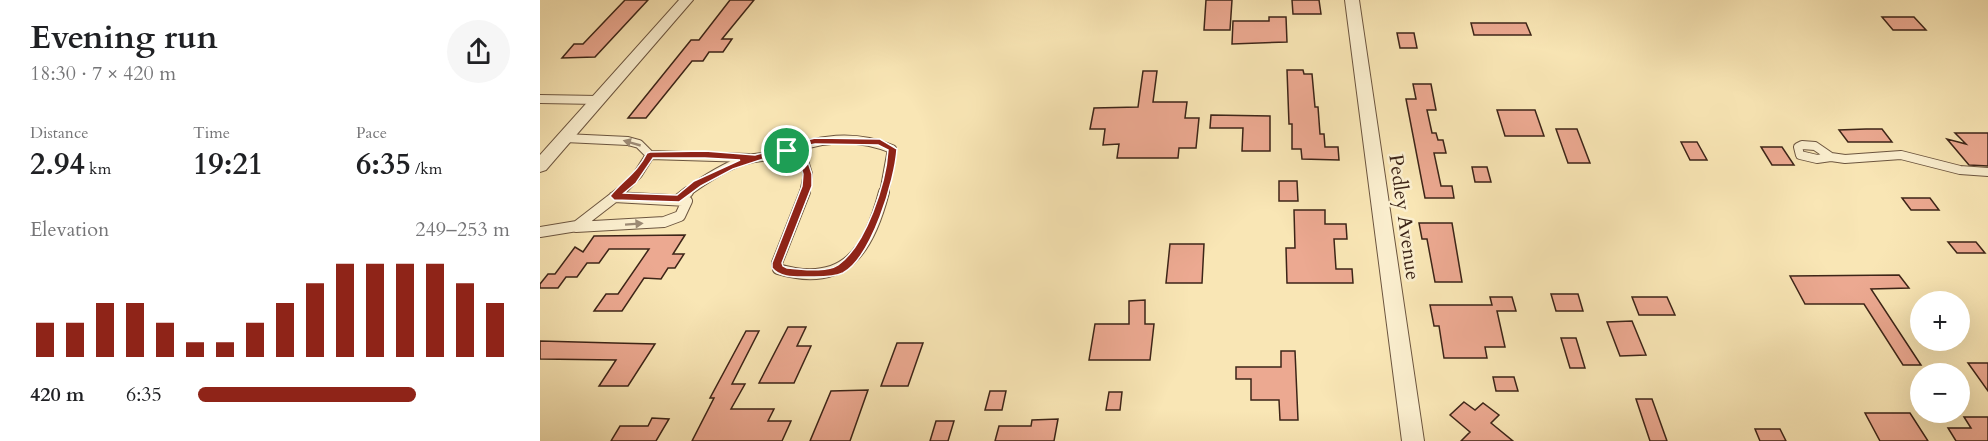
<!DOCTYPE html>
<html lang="en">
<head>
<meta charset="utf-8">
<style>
  :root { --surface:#fff; --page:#f6f6f6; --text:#202124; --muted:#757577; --accent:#8f2418 }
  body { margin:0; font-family:Cardo,serif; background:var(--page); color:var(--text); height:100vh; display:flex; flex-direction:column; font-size:22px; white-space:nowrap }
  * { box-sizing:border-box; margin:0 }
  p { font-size:20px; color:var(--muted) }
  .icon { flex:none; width:33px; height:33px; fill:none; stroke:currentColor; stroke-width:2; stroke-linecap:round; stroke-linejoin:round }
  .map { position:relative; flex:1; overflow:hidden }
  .panel { display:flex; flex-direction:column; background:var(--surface); width:540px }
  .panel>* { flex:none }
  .controls { position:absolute; left:1370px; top:291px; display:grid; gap:12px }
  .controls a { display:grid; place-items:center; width:60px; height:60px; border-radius:50%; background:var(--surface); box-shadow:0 6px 24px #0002; font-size:30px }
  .pin { position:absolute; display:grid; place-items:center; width:51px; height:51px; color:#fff; margin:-26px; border:3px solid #fff; border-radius:50%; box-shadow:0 2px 6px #0007 }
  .round { display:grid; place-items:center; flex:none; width:63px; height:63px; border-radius:32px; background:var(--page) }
  .overview { display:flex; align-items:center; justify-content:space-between; height:102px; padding:0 30px }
  h1 { font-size:33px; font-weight:600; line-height:45px }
  .figures { display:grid; grid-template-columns:repeat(3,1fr); gap:9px; height:102px; padding:6px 30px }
  .figures div { display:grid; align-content:center }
  .figures b { font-size:30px; font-weight:600 }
  .figures small { font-size:16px; font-weight:400 }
  .figures p { font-size:16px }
  .chart { height:168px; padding:12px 30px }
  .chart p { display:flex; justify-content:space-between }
  .chart svg { width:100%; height:108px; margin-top:6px; stroke:var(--accent); stroke-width:6 }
  ul { padding:0 30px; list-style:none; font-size:20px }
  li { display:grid; grid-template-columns:96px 72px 1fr; align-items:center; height:45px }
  li i { height:15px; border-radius:8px; background:var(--accent) }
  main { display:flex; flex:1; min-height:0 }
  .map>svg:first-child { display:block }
</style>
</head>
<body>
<main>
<section class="panel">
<div class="overview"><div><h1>Evening run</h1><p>18:30 · 7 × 420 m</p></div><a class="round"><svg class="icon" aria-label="share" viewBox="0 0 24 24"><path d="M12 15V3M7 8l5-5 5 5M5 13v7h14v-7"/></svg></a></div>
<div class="figures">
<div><p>Distance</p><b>2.94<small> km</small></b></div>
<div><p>Time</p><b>19:21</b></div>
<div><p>Pace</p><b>6:35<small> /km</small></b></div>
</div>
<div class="chart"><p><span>Elevation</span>249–253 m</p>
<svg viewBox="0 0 160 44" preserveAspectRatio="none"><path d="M5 44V30M15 44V30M25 44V22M35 44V22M45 44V30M55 44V38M65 44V38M75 44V30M85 44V22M95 44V14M105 44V6M115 44V6M125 44V6M135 44V6M145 44V14M155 44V22"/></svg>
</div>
<ul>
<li><b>420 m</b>6:35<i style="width:70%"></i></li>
</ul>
</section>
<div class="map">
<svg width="1448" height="441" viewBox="0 0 1448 441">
  <rect width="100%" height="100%" fill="#f9e6b5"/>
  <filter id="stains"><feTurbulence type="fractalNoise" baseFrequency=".00333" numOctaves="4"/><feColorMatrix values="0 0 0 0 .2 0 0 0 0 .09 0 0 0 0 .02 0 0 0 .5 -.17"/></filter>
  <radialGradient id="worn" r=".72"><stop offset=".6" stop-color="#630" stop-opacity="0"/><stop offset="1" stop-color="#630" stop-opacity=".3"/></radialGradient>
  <path fill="#eca991" stroke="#3d2518" stroke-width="1.5" d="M 85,0 L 108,0 L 55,57 L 22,58 L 34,44 L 43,44 Z
    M 190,0 L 214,0 L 182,39 L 192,39 L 183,52 L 169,52 L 163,61 L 152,61 L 106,118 L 88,118 L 151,40 L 159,40 Z
    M 666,0 L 692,0 L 690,30 L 664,30 Z
    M 752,0 L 779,0 L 781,14 L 753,14 Z
    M 729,17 L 746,17 L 747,42 L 692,44 L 693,21 L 729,21 Z
    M 1342,17 L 1374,17 L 1386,30 L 1353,30 Z
    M 931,23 L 986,23 L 991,35 L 934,35 Z
    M 857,33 L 874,33 L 877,48 L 860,48 Z
    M 747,70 L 763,70 L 764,74 L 772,74 L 775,107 L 778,107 L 780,134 L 784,134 L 785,147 L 798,147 L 799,160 L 762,159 L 761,149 L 752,149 L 752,124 L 749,124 Z
    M 603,71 L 617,71 L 613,102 L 647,102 L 645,118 L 659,118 L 656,148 L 639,148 L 638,158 L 577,158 L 579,144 L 563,145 L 565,129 L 550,129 L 554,108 L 598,107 Z
    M 873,84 L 891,84 L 896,110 L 887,110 L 892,133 L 896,133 L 898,140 L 903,140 L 906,153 L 894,153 L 901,186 L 912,186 L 914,198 L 885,198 L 866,99 L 876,99 Z
    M 957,110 L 995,110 L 1004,136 L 965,136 Z
    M 671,115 L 730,116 L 730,151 L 702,151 L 703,128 L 670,128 Z
    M 1016,129 L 1037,129 L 1050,163 L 1028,163 Z
    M 1326,129 L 1342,129 L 1352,142 L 1308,142 L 1299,130 Z
    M 1415,133 L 1448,133 L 1448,166 L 1429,165 L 1407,139 L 1426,144 Z
    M 1141,142 L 1157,142 L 1167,160 L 1150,160 Z
    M 1221,147 L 1242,147 L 1254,165 L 1232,165 Z
    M 932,167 L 947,167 L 951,182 L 935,182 Z
    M 739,181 L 757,181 L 758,201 L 739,201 Z
    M 1362,198 L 1390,198 L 1399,210 L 1371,210 Z
    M 754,210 L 785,210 L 785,224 L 806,224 L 807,239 L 794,239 L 796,269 L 812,269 L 813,283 L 747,283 L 746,248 L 755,248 Z
    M 879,223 L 912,223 L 922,282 L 895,282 L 887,239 L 882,239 Z
    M 145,235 L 133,254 L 144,254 L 135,268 L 128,268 L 121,279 L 104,278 L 82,311 L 54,311 L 66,294 L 78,294 L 109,249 L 69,249 L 59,263 L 47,263 L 37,277 L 26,277 L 18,288 L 0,288 L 0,284 L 8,274 L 15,274 L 35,247 L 43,252 L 54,236 Z
    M 1408,242 L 1436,242 L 1445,253 L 1417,253 Z
    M 630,244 L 664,244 L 662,283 L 626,283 Z
    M 1359,275 L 1369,288 L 1331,289 L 1381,365 L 1363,365 L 1324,304 L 1265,304 L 1250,276 Z
    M 1011,294 L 1038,294 L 1043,311 L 1016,311 Z
    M 950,297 L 972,297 L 976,311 L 957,311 L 965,347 L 945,347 L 947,358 L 904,358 L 899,326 L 894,326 L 890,305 L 952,305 Z
    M 1092,297 L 1127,297 L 1135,315 L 1099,315 Z
    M 605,300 L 605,324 L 614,324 L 610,360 L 549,360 L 555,324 L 589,324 L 589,301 Z
    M 1092,321 L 1106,355 L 1080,356 L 1067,322 Z
    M 248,327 L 266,327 L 257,346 L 271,346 L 254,383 L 219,383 Z
    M 206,331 L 219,331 L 192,384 L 205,384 L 191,409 L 234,409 L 228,421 L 251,421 L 242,441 L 152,441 L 174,398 L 170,398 Z
    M 1021,338 L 1036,338 L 1045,368 L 1030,368 Z
    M 0,341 L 74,343 L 115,344 L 88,386 L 59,386 L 76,360 L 0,359 Z
    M 357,343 L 383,343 L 368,386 L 341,386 Z
    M 741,351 L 755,351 L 758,420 L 740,420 L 739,400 L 711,400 L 711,379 L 696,379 L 696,367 L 741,367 Z
    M 1428,363 L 1448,363 L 1448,391 Z
    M 953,377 L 974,377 L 978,391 L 956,391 Z
    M 328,390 L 310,441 L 270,441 L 291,391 Z
    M 450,391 L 466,391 L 462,410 L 445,410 Z
    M 569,392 L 582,392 L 580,410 L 566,410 Z
    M 1096,399 L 1112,399 L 1127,441 L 1110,441 Z
    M 924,402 L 935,410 L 943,403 L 959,415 L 951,423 L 973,441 L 921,441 L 930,432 L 910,415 Z
    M 1325,413 L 1370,413 L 1388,441 L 1340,441 Z
    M 1424,417 L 1448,417 L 1448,441 L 1416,441 L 1408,428 L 1431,428 Z
    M 112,418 L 129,419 L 116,441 L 71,441 L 80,426 L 108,426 Z
    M 518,419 L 514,441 L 455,441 L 459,426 L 491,426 L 492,420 Z
    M 396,421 L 414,421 L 408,441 L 390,441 Z
    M 1215,429 L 1240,429 L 1246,441 L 1220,441 Z"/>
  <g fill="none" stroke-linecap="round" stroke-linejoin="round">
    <g stroke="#6c553f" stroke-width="10">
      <path id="service-far1" d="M 0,99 L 58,100
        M 25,138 L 88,141 L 99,144 L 110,155 L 98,174 L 80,193
        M 1262,145 L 1275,146 L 1291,157 L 1277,159 L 1260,155 L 1258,147 Z
        M 110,155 L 209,158
        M 241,155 C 275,137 317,134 352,149 L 344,193
        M 1291,157 L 1305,159 L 1361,155 L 1420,170 L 1448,172
        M 146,193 C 186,164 215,148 264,161 L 268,174 L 264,193"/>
    </g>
    <g stroke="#6c553f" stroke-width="12">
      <path id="service" d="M 265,192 L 237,263 L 238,269 C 305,289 329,250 344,192
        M 139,199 L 148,192
        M 36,227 L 124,222 L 140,216 L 147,201 L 74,197
        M 0,232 L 37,226 L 81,192"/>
    </g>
    <g stroke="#6c553f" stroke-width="2">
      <path id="minor" d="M 139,0 L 153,0 L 6,170 L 0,172 L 0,155 Z
        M 805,0 L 819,0 L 884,441 L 862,441 Z"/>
    </g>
    <use href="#service-far1" stroke="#fbefcf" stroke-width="8"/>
    <use href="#service" stroke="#fbefcf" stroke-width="10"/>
    <use href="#minor" fill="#fbefcf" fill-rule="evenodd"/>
  </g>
  <defs><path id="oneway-solid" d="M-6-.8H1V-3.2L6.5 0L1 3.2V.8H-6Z" transform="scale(1.5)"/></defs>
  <g fill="#9c8a74">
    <use href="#oneway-solid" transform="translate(92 143) rotate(-164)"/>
    <use href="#oneway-solid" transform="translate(94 224) rotate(-4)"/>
  </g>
  <path fill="#8f2418" stroke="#fff" stroke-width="1.5" fill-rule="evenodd" d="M 275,138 L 340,139 L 357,149 C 355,180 332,257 303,273 C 293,278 277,277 267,277 C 255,277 240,278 232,268 L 232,263 L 262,186 L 263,174 L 260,164 L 246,159 L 226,158 L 193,169 L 161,186 L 139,202 L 74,200 L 70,196 C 82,181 98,172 107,153 L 110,152 L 165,151 L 215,155 L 226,152 L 239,152 L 255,143 ZM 275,144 L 338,145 L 348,150 C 346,183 326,245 298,265 C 286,273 262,269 247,268 L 243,266 L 242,263 L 272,186 L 272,174 L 267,159 L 250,154 L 261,147 ZM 113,158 L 165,158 L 200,160 L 154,181 L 137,195 L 84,193 L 96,183 Z"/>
  <g text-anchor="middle" stroke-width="5" stroke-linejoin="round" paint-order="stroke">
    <g font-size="20" fill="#3d2518" stroke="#fbefcf">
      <text transform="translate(865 217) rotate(82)" y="7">Pedley Avenue</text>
    </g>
  </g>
  <rect width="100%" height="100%" filter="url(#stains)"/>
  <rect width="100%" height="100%" fill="url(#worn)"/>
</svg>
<div class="controls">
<a>+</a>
<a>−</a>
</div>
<div class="pin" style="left:247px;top:151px;background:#1e9e55"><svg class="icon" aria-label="arrive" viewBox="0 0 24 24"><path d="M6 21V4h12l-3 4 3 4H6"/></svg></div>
</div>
</main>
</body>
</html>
